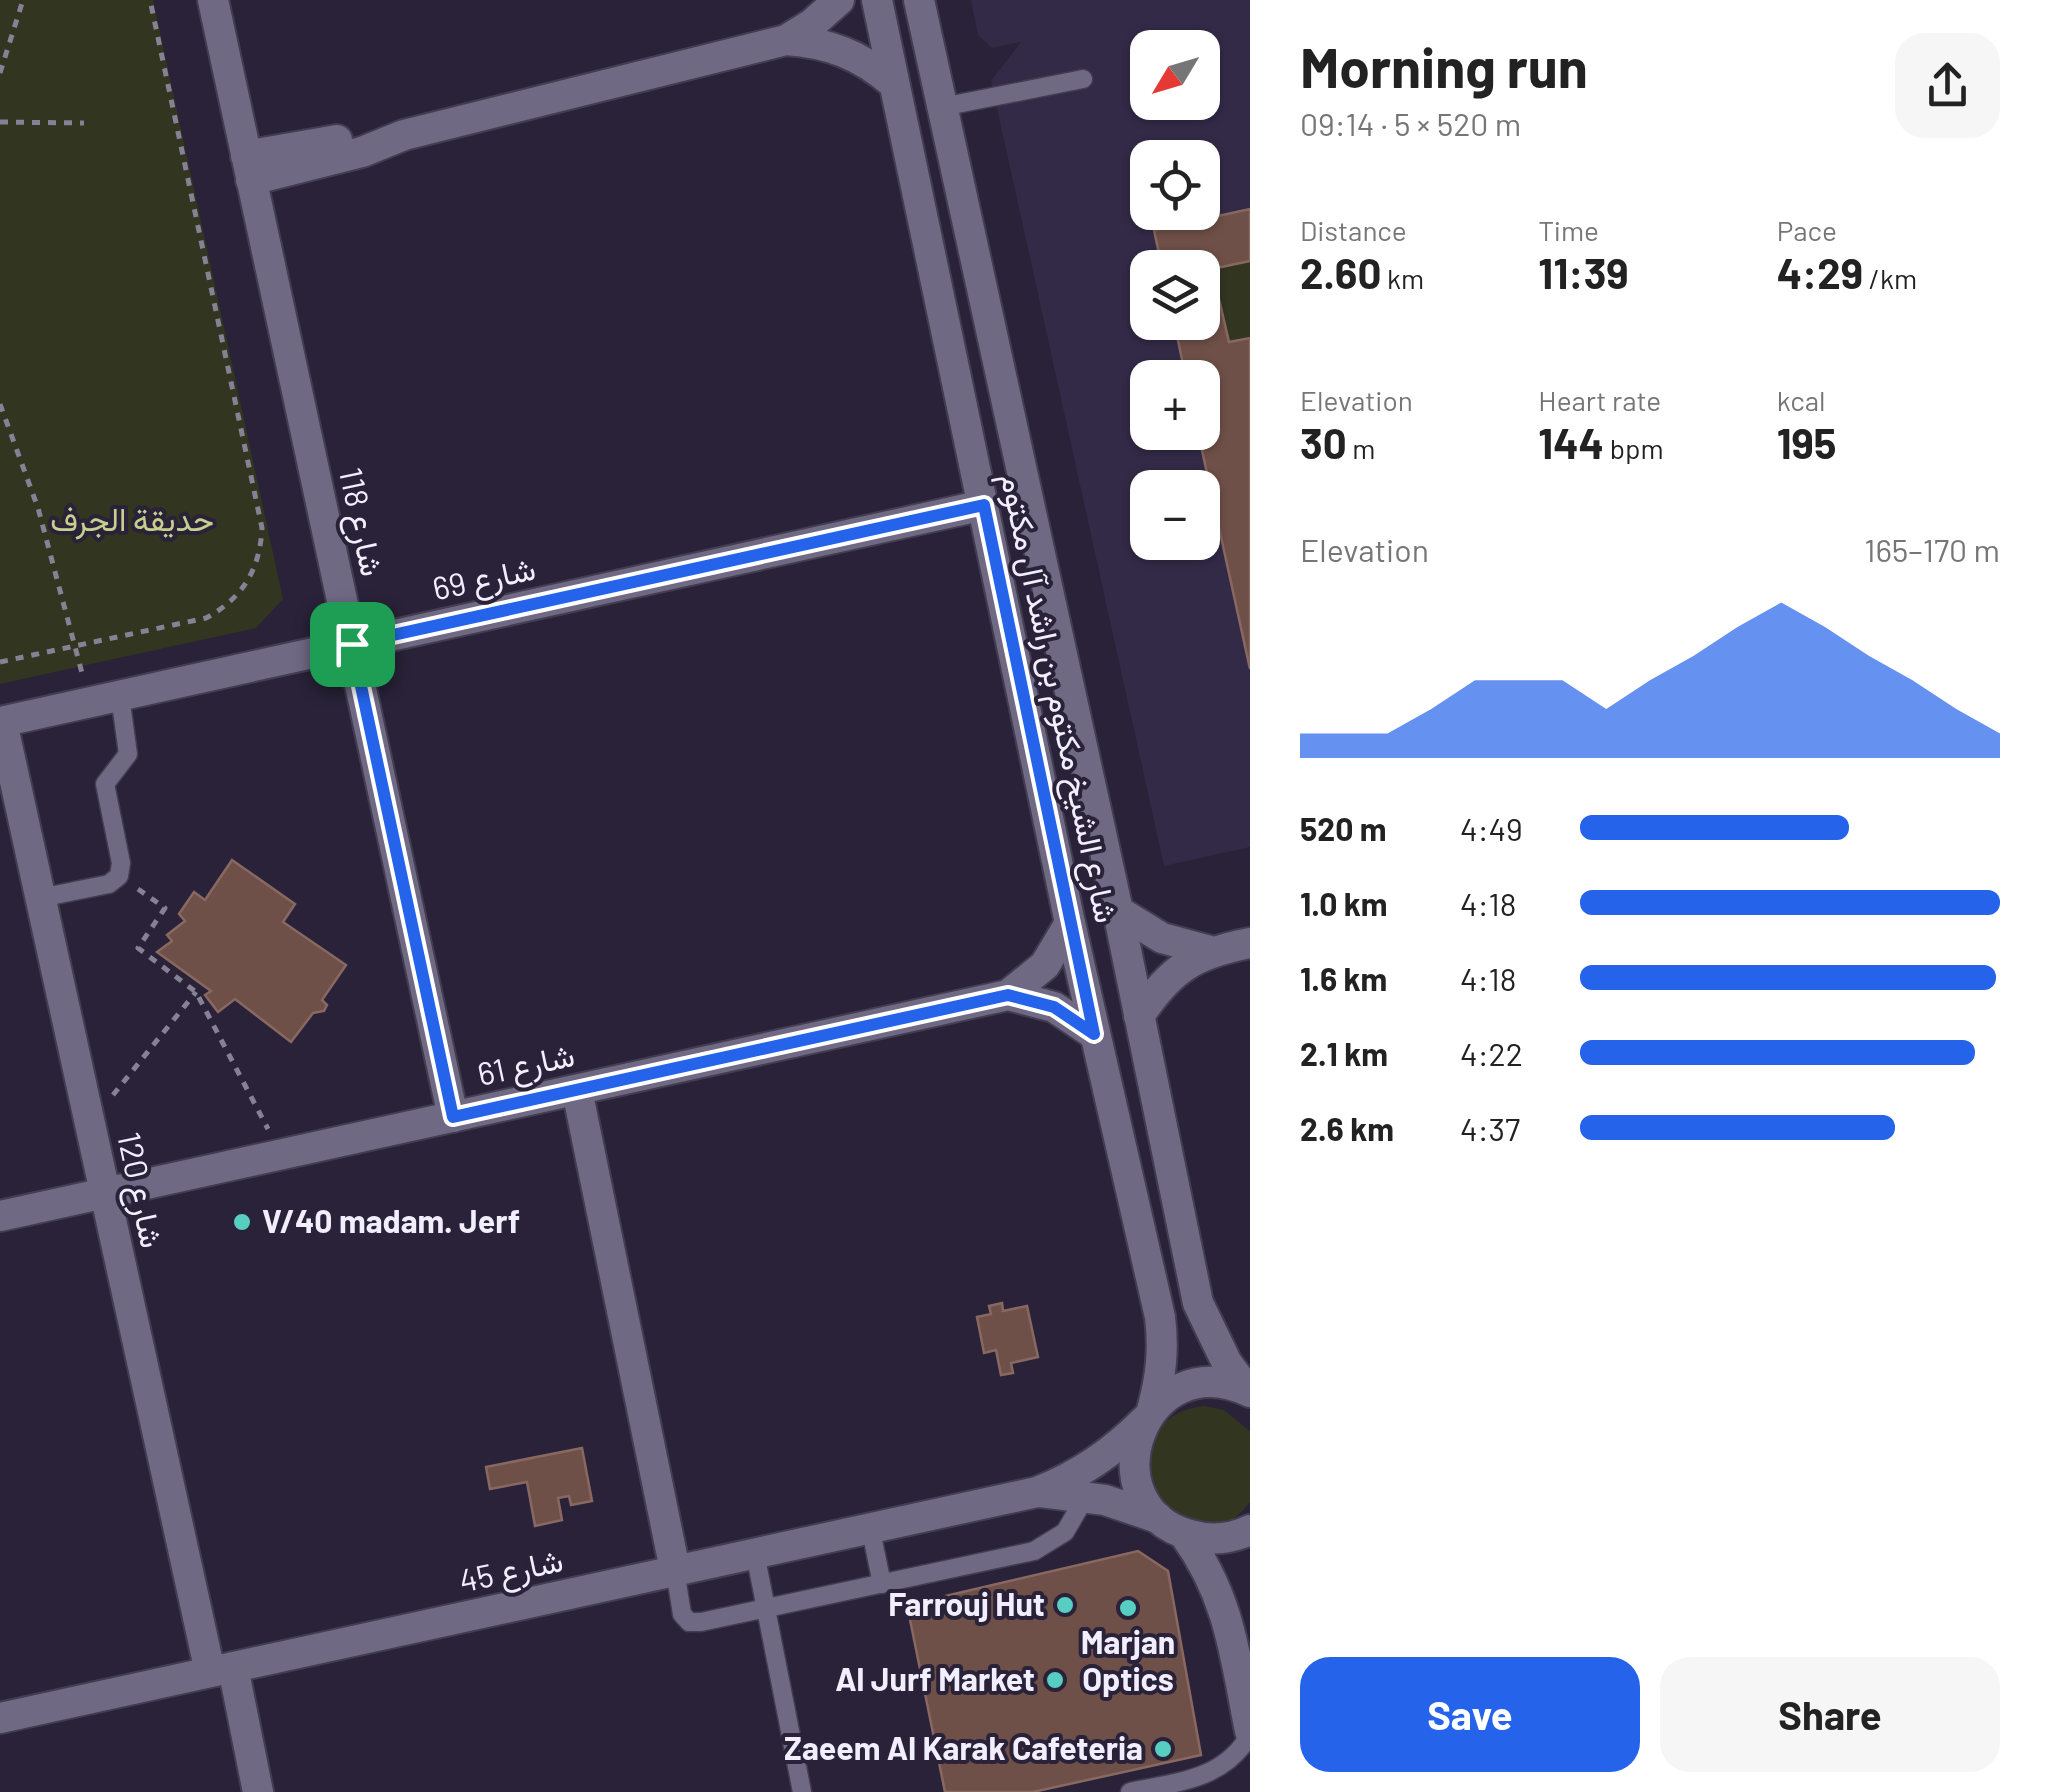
<!DOCTYPE html>
<html lang="en">
<head>
<meta charset="utf-8">
<style>
  :root { --surface:#fff; --page:#f6f6f6; --text:#222; --muted:#767676; --accent:#2563eb }
  body { margin:0; font-family:Barlow,Vazirmatn,sans-serif; background:var(--page); color:var(--text); height:100vh; display:flex; flex-direction:column; font-size:38px; white-space:nowrap }
  * { box-sizing:border-box; margin:0 }
  p { font-size:32px; color:var(--muted) }
  .icon { flex:none; width:55px; height:55px; fill:none; stroke:currentColor; stroke-width:2; stroke-linecap:round; stroke-linejoin:round }
  .map { position:relative; flex:1; overflow:hidden }
  .details { display:flex; flex-direction:column; background:var(--surface); width:800px }
  .details>* { flex:none }
  .needle { width:65px; rotate:232deg }
  .buttons { position:absolute; left:1130px; top:30px; display:grid; gap:20px }
  .buttons a { display:grid; place-items:center; width:90px; height:90px; border-radius:20px; background:var(--surface); box-shadow:0 2px 8px #0004; font-size:50px }
  .pin { position:absolute; display:grid; place-items:center; width:85px; height:85px; color:#fff; margin:-42px; border-radius:20px; box-shadow:0 5px 15px #0006 }
  .round { display:grid; place-items:center; flex:none; width:105px; height:105px; border-radius:30px; background:var(--page) }
  .head { display:flex; align-items:center; justify-content:space-between; height:170px; padding:0 50px }
  h1 { font-size:55px; font-weight:700; line-height:75px }
  .metrics { display:grid; grid-template-columns:repeat(3,1fr); gap:15px; height:170px; padding:10px 50px }
  .metrics div { display:grid; align-content:center }
  .metrics b { font-size:42px; font-weight:700 }
  .metrics small { font-size:28px; font-weight:400 }
  .metrics p { font-size:28px }
  .chart { height:280px; padding:20px 50px }
  .chart p { display:flex; justify-content:space-between }
  .chart svg { width:100%; height:180px; margin-top:10px; fill:var(--accent); opacity:.7 }
  .cta { display:flex; gap:20px; margin-top:auto; padding:20px 50px }
  .cta a { flex:1; height:115px; border-radius:30px; background:var(--accent); color:#fff; font-size:40px; font-weight:700; line-height:115px; text-align:center }
  .cta a+a { background:var(--page); color:var(--text) }
  ul { padding:0 50px; list-style:none; font-size:32px }
  li { display:grid; grid-template-columns:160px 120px 1fr; align-items:center; height:75px }
  li i { height:25px; border-radius:12px; background:var(--accent) }
  main { display:flex; flex:1; min-height:0 }
  .map>svg:first-child { display:block }
</style>
</head>
<body>
<main>
<div class="map">
<svg width="1250" height="1792" viewBox="0 0 1250 1792">
  <rect width="100%" height="100%" fill="#292239"/>
  <path fill="#332a47" fill-rule="evenodd" d="M 971,0 L 1250,0 L 1250,847 L 1164,866 L 991,81 L 1021,42 L 992,48 L 978,35 ZM 1148,48 L 1202,48 L 1202,102 L 1148,102 ZM 1148,158 L 1202,158 L 1202,212 L 1148,212 ZM 1148,268 L 1202,268 L 1202,322 L 1148,322 ZM 1148,378 L 1202,378 L 1202,432 L 1148,432 ZM 1148,488 L 1202,488 L 1202,542 L 1148,542 Z"/>
  <path fill="#323520" d="M 0,0 L 153,0 L 283,599 L 256,628 L 0,684 Z
    M 1250,261 L 1250,338 L 1229,342 L 1212,269 Z
    M 1204,1406 L 1224,1410 L 1250,1431 L 1250,1502 C 1221,1542 1191,1519 1155,1505 L 1144,1449 C 1162,1423 1172,1410 1204,1406 Z"/>
  <path fill="#6f5048" stroke="#886860" stroke-width="2.5" d="M 1250,209 L 1250,261 L 1212,269 L 1229,342 L 1250,338 L 1250,669 L 1198,432 L 1202,432 L 1202,378 L 1186,378 L 1174,322 L 1202,322 L 1202,268 L 1162,268 L 1154,230 Z
    M 232,860 L 295,904 L 283,922 L 346,965 L 322,1000 L 327,1005 L 324,1011 L 313,1013 L 291,1042 L 235,999 L 218,1012 L 205,995 L 211,991 L 157,952 L 172,941 L 167,935 L 185,921 L 179,914 L 194,892 L 205,900 Z
    M 1002,1303 L 1003,1311 L 1027,1306 L 1038,1357 L 1011,1363 L 1013,1373 L 1001,1375 L 996,1350 L 984,1353 L 977,1317 L 991,1314 L 989,1306 Z
    M 582,1448 L 592,1501 L 571,1505 L 569,1496 L 558,1498 L 562,1520 L 535,1526 L 527,1482 L 490,1489 L 486,1467 Z
    M 1138,1551 L 1168,1571 L 1201,1755 L 1033,1792 L 945,1792 L 907,1605 Z"/>
  <g fill="none" stroke-linecap="round" stroke-linejoin="round">
    <g stroke="#433d51" stroke-width="21">
      <path id="lane" d="M 942,107 L 1083,79
        M 40,898 L 109,884 L 119,876 L 121,863 L 105,784 L 128,754 L 120,696
        M 870,1526 L 882,1584
        M 755,1553 L 802,1792
        M 675,1570 L 682,1614 L 689,1622 L 701,1622 L 1034,1551 L 1065,1532 L 1086,1496
        M 1130,1792 C 1176,1782 1225,1780 1250,1734"/>
    </g>
    <g stroke="#433d51" stroke-width="34">
      <path id="street" d="M 213,0 L 453,1117
        M 786,40 C 830,43 860,55 893,83
        M 246,156 L 337,140
        M 251,180 L 362,152 L 404,135 L 786,40 L 812,24 L 839,0
        M 0,722 L 984,505
        M 2,722 L 210,1672
        M 1118,911 L 1162,938 L 1210,951
        M 1008,995 L 1045,965 L 1070,923
        M 1139,1016 C 1171,968 1194,954 1250,943
        M 577,1090 L 675,1570
        M 0,1216 L 1008,995 L 1054,1007 L 1094,1034
        M 1040,1492 L 1105,1500 L 1158,1518
        M 233,1667 L 258,1792
        M 0,1718 L 1037,1492 C 1080,1475 1113,1452 1145,1420"/>
    </g>
    <g stroke="#433d51" stroke-width="34">
      <path id="secondary" d="M 877,0 L 1070,923 L 1160,1317 C 1164,1350 1161,1377 1152,1410
        M 919,0 L 1118,911 L 1198,1303 L 1227,1363 L 1247,1390
        M 1250,1392 C 1143,1340 1085,1506 1190,1535 C 1211,1541 1231,1539 1250,1530
        M 1184,1534 C 1230,1597 1235,1656 1250,1731"/>
    </g>
    <path stroke="#868194" stroke-width="5" stroke-dasharray="8 8" stroke-linecap="butt" d="M 0,73 L 23,0
      M 0,122 L 84,123
      M 0,404 L 38,508 L 82,673
      M 0,662 L 206,618 C 243,598 260,569 262,528 L 150,0
      M 138,889 L 165,908 L 138,948 L 196,992 L 268,1129
      M 113,1095 L 196,992"/>
    <use href="#lane" stroke="#706984" stroke-width="18"/>
    <use href="#street" stroke="#706984" stroke-width="30"/>
    <use href="#secondary" stroke="#706984" stroke-width="30"/>
  </g>
  <g fill="none" stroke-linecap="round" stroke-linejoin="round">
    <g stroke="#fff" stroke-width="20">
      <path id="route" d="M 984,505 L 1094,1034 L 1054,1007 L 1008,995 L 453,1117 L 352,644 Z"/>
    </g>
    <use href="#route" stroke="#2563eb" stroke-width="12"/>
  </g>
  <g fill="#57cec1" stroke="#292239" stroke-width="4">
    <circle cx="242" cy="1222" r="10"/>
    <circle cx="1065" cy="1605" r="10"/>
    <circle cx="1128" cy="1608" r="10"/>
    <circle cx="1055" cy="1680" r="10"/>
    <circle cx="1163" cy="1749" r="10"/>
  </g>
  <g text-anchor="middle" stroke-width="8" stroke-linejoin="round" paint-order="stroke">
    <g font-size="32" fill="#c7cf8e" stroke="#292239">
      <text x="132" y="531">حديقة الجرف</text>
    </g>
    <g font-size="32" fill="#f2eefe" stroke="#292239">
      <text transform="translate(361 522) rotate(78)" y="11">شارع 118</text>
      <text transform="translate(484 579) rotate(-12)" y="11">شارع 69</text>
      <text transform="translate(1059 698) rotate(78)" y="11">شارع الشيخ مكتوم بن راشد آل مكتوم</text>
      <text transform="translate(526 1065) rotate(-12)" y="11">شارع 61</text>
      <text transform="translate(140 1190) rotate(78)" y="11">شارع 120</text>
      <text transform="translate(511 1571) rotate(-12)" y="11">شارع 45</text>
    </g>
    <g font-size="32" font-weight="bold" fill="#f2eefe" stroke="#292239" text-anchor="end">
      <text x="262" y="1233" text-anchor="start">V/40 madam. Jerf</text>
      <text x="1045" y="1616">Farrouj Hut</text>
      <text x="1128" y="1654" text-anchor="middle">Marjan<tspan x="1128" dy="37">Optics</tspan></text>
      <text x="1035" y="1691">Al Jurf Market</text>
      <text x="1143" y="1760">Zaeem Al Karak Cafeteria</text>
    </g>
  </g>
</svg>
<div class="buttons">
<a><svg class="needle" viewBox="-14 -14 28 28"><path d="M0-13l5 13h-10z" fill="#e53935"/><path d="M0 13l5-13h-10z" fill="#767676"/></svg></a>
<a><svg class="icon" aria-label="locate" viewBox="0 0 24 24"><circle cx="12" cy="12" r="6"/><path d="M12 2v4M12 18v4M2 12h4M18 12h4"/></svg></a>
<a><svg class="icon" aria-label="layers" viewBox="0 0 24 24"><path d="M12 4l9 5-9 5-9-5zM3 14l9 5 9-5"/></svg></a>
<a>+</a>
<a>−</a>
</div>
<div class="pin" style="left:352px;top:644px;background:#1e9e55"><svg class="icon" aria-label="arrive" viewBox="0 0 24 24"><path d="M6 21V4h12l-3 4 3 4H6"/></svg></div>
</div>
<section class="details">
<div class="head"><div><h1>Morning run</h1><p>09:14 · 5 × 520 m</p></div><a class="round"><svg class="icon" aria-label="share" viewBox="0 0 24 24"><path d="M12 15V3M7 8l5-5 5 5M5 13v7h14v-7"/></svg></a></div>
<div class="metrics">
<div><p>Distance</p><b>2.60<small> km</small></b></div>
<div><p>Time</p><b>11:39</b></div>
<div><p>Pace</p><b>4:29<small> /km</small></b></div>
</div>
<div class="metrics">
<div><p>Elevation</p><b>30<small> m</small></b></div>
<div><p>Heart rate</p><b>144<small> bpm</small></b></div>
<div><p>kcal</p><b>195</b></div>
</div>
<div class="chart"><p><span>Elevation</span>165–170 m</p>
<svg viewBox="0 0 160 44" preserveAspectRatio="none"><path d="M0 44V38L10 38L20 38L30 32L40 25L50 25L60 25L70 32L80 25L90 19L100 12L110 6L120 12L130 19L140 25L150 32L160 38V44z"/></svg>
</div>
<ul>
<li><b>520 m</b>4:49<i style="width:64%"></i></li>
<li><b>1.0 km</b>4:18<i style="width:100%"></i></li>
<li><b>1.6 km</b>4:18<i style="width:99%"></i></li>
<li><b>2.1 km</b>4:22<i style="width:94%"></i></li>
<li><b>2.6 km</b>4:37<i style="width:75%"></i></li>
</ul>
<div class="cta"><a>Save</a><a>Share</a></div>
</section>
</main>
</body>
</html>
